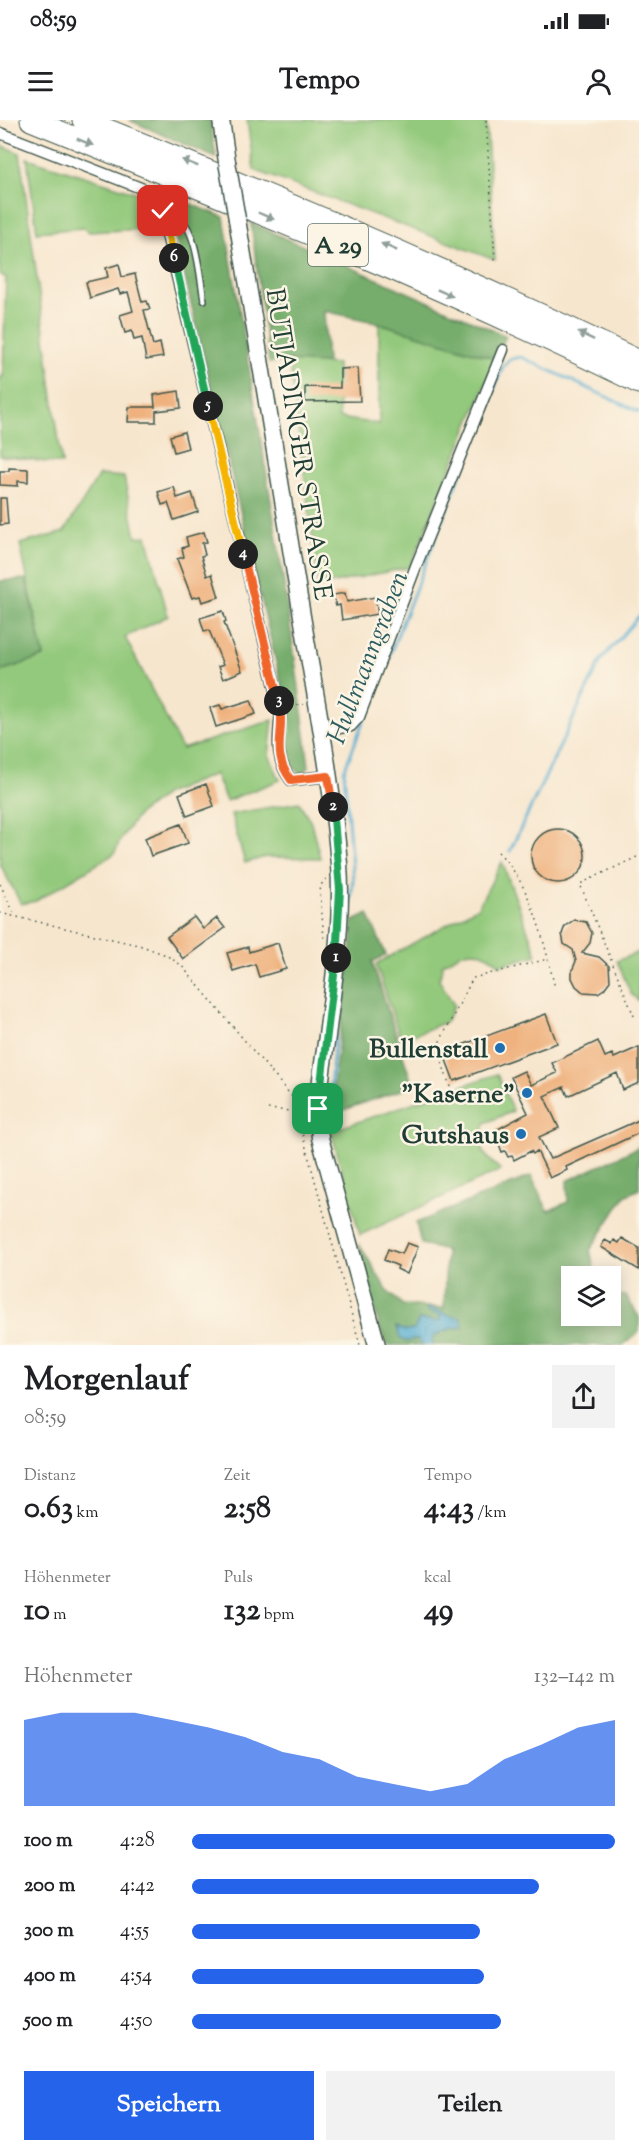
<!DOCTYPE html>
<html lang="de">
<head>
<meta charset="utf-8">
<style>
  :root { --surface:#fff; --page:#f2f2f2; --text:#202124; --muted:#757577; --accent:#2563eb }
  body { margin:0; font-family:"Sorts Mill Goudy",serif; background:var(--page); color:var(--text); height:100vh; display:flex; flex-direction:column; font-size:22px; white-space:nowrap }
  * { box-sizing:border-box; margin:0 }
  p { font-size:20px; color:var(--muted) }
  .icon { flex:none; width:33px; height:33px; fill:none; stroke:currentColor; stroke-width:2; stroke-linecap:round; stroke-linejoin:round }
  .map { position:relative; height:1225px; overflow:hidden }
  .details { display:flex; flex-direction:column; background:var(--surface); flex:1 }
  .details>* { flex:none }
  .tools { position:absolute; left:561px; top:1146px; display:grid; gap:12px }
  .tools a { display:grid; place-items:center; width:60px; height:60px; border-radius:0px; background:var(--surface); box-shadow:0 3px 15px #0003; font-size:30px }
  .pin { position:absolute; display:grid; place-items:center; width:51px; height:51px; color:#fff; margin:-26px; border-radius:12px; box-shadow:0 3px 9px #0006 }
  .km { position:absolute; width:30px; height:30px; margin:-15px; border-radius:50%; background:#222; color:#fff; font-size:16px; line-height:30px; text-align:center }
  .round { display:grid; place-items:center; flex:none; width:63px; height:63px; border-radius:0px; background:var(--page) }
  .summary { display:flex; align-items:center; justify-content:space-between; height:102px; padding:0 24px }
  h1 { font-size:33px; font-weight:700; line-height:45px }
  .figures { display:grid; grid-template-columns:repeat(3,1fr); gap:9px; height:102px; padding:6px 24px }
  .figures div { display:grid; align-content:center }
  .figures b { font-size:30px; font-weight:700 }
  .figures small { font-size:16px; font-weight:400 }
  .figures p { font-size:16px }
  .chart { height:168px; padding:12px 24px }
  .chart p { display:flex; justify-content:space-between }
  .chart svg { width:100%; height:108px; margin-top:6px; fill:var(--accent); opacity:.7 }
  .action { display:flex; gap:12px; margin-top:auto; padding:12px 24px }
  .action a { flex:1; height:69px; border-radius:0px; background:var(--accent); color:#fff; font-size:24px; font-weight:700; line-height:69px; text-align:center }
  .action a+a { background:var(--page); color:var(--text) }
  ul { padding:0 24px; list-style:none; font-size:20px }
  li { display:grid; grid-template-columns:96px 72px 1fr; align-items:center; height:45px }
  li i { height:15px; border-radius:8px; background:var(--accent) }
  .status { display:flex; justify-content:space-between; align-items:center; height:42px; padding:0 30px; background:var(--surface); direction:ltr }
  .status svg { height:16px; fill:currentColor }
  header { display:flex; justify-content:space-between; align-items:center; height:78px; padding:0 24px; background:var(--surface); font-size:27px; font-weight:700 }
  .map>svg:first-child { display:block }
</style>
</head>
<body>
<div class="status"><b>08:59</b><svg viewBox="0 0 49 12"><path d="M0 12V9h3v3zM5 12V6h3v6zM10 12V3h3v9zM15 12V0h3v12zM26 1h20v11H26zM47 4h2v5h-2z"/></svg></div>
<header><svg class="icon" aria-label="menu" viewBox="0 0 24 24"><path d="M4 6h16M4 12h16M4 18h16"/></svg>Tempo<svg class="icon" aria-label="person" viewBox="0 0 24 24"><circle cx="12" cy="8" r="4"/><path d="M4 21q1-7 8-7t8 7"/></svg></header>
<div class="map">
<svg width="639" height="1225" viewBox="0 0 639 1225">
  <rect width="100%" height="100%" fill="#fcf5e5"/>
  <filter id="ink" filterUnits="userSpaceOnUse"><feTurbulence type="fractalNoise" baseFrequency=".0167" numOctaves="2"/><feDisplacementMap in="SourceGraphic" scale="12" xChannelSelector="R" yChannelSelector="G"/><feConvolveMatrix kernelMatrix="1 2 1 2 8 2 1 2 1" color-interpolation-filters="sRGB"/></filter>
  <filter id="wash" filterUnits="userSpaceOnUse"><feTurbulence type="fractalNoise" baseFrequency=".008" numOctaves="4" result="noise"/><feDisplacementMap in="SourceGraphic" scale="24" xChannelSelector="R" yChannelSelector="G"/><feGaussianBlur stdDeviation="1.35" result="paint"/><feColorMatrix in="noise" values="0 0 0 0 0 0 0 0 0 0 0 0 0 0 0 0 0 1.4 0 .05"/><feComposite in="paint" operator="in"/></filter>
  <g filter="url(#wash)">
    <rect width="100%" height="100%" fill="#f7e6ce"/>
    <path fill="#93c97c" stroke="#598358" stroke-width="1.5" d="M 247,0 L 486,0 L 495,140 L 254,50 Z
      M 0,25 L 20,33 L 62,344 L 0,336 L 0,257 L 3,257 L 6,157 L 0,155 Z
      M 27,38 L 150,77 L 157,87 L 160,108 L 89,112 L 83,108 L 37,112 Z
      M 379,203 L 496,239 L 410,447 L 319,466 L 289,241 L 337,244 L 339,298 L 379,304 Z
      M 99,355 L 124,357 L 136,417 L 147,416 L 168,496 L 125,517 L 182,629 L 273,600 L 269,635 L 280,660 L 226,681 L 215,654 L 166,674 L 138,695 L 122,717 L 114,734 L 36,781 L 21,784 L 0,744 L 0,551 L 44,537 L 20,424 L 64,412 Z
      M 299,682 L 311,702 L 320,738 L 265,737 L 245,743 L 231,694 Z
      M 502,742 L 537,835 L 500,845 C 478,825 466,828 443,844 L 439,860 L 454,885 L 446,902 L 401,920 L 376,844 L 478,787 Z
      M 639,832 L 639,881 L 631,874 L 617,841 Z
      M 497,954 L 513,991 L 485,1003 C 478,1028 481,1034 501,1050 L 360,1115 L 331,1011 Z"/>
    <path fill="#76ad6c" stroke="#4a7550" stroke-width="1.5" d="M 129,0 L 210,0 L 216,38 Z
      M 165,74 L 224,97 C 254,280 287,463 309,647 L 302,655 L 291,645 L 287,626 L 285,580 Z
      M 251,103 L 506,216 L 496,239 L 379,203 L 324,191 L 327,243 L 289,241 L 269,243 Z
      M 26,459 L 44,537 L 0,551 L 0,461 Z
      M 368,794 L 386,835 L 372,842 L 413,966 L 329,995 L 352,823 L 352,802 Z
      M 639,1027 L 639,1069 L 625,1076 L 590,1130 L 596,1156 L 572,1156 L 572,1196 L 610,1196 L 611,1174 L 626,1176 L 639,1197 L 639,1212 L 623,1225 L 433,1225 L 432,1216 L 452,1208 L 463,1207 L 442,1192 L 442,1197 L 439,1201 L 419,1200 L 414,1210 L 405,1211 L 396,1207 L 406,1221 L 418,1219 L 421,1225 L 387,1225 L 380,1209 L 359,1124 L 388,1172 L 403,1185 L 444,1188 L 446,1131 L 421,1124 L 416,1103 L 531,1056 L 548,1091 L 568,1082 L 567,1061 Z"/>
    <path fill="#53acd0" stroke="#397482" stroke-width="1.5" d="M 430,1188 C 442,1192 450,1197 461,1198 L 463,1207 L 452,1208 L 433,1216 L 433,1225 L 421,1225 L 418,1219 L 406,1221 L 400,1219 L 397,1207 L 405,1211 L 414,1210 L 419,1200 L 439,1201 L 442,1196 L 426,1190 Z"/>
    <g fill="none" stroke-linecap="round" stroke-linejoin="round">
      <path stroke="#53acd0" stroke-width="3" d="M 510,731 L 601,540 L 639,496
        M 327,993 L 353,759 L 344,651 L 503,246 L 510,239 L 521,237 L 639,292"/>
    </g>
    <g id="blocks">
      <path fill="#efb17d" d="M 119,144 L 122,157 L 135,154 L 142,182 L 147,181 L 150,189 L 144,190 L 153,225 L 160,223 L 163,237 L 146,240 L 142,218 L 134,220 L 132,211 L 125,213 L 120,195 L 133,191 L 128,172 L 120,174 L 118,169 L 90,178 L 86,162 L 108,157 L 106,148 Z
        M 358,248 L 360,281 L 305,282 L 305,267 L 340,268 L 340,249 Z
        M 179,271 L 181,288 L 156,291 L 156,302 L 128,302 L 129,287 L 155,287 L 154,275 Z
        M 184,312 L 188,328 L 174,332 L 170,316 Z
        M 9,348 L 28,349 L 28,362 L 18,361 L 18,366 L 0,365 L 0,351 L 9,351 Z
        M 174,367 L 177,378 L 192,373 L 198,392 L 174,400 L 168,383 L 162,385 L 158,372 Z
        M 0,378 L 6,378 L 8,404 L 0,405 Z
        M 204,412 L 207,422 L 202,423 L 205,435 L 201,436 L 207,456 L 212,454 L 219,477 L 202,482 L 200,476 L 192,478 L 177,439 L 184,437 L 182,428 L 188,426 L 186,417 Z
        M 345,473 L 347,482 L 375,477 L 378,494 L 342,500 L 340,485 L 336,486 L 333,475 Z
        M 223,491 L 226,501 L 224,502 L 242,551 L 223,559 L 218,547 L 223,545 L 209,510 L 204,511 L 200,498 Z
        M 251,580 L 256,594 L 216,607 L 210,588 L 220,585 L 222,589 Z
        M 206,664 L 214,686 L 187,696 L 179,674 Z
        M 181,704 L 188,723 L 151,736 L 145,718 Z
        M531 736a27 27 0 1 1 54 0a27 27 0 1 1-54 0Z
        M 194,797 L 203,809 L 217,798 L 225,808 L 183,839 L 167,817 Z
        M 574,800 L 586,802 L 592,813 L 590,823 L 582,833 L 599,837 L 609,846 L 610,861 L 604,869 L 598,873 L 583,872 L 576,866 L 572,858 L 572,851 L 576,841 L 573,830 L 564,824 L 562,814 L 565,806 Z
        M 278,823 L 286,849 L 259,857 L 255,844 L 233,851 L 227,833 L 248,827 L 249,832 Z
        M 546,894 L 557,923 L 454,961 L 443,932 Z
        M 598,921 L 605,937 L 612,934 L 614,938 L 639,927 L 639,963 L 623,970 L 617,953 L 568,976 L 564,967 L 544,976 L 559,1008 L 539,1017 L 550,1039 L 639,1000 L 639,1013 L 566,1047 L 567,1050 L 550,1058 L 537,1031 L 533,1034 L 531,1031 L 514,1040 L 512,1036 L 508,1037 L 505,1031 L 502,1032 L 494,1011 L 528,993 L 511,957 L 524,951 L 531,965 L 557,953 L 552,943 Z
        M 622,1118 L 639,1128 L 639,1150 L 601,1127 L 605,1120 L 612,1124 L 614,1120 L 619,1123 Z
        M 407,1123 L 418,1127 L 407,1154 L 397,1149 L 398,1146 L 384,1140 L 388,1129 L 402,1134 Z"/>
    </g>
  </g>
  <g filter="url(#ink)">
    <use href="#blocks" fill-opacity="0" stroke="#3f564b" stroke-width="1.5"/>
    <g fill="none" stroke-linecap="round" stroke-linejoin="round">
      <g stroke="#3f564b" stroke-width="8">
        <path id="lane" d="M 163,91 C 167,92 173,93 177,96 C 197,107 200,159 204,180"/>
      </g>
      <g stroke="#3f564b" stroke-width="13">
        <path id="street" d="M 0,13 L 151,72 L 159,81 L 281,591 C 279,617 274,638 291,660 L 329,656
          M 321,611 L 351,606 L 359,597 L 416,446 L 503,230"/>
      </g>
      <g stroke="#3f564b" stroke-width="19">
        <path id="secondary" d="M 221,0 L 227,42
          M 237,99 C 258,230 280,360 301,490 C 315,575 332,659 339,744 C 343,801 334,859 327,916 C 322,950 316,984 320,1018 L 377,1225"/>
      </g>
      <g stroke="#3f564b" stroke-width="23">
        <path id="highway" d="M 31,0 C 236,83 441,165 639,263
          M 83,0 C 271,75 457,153 639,241"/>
      </g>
      <path stroke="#3f564b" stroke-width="1.5" stroke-dasharray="1.5 4.5" stroke-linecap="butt" d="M 486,0 L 495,140
        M 291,586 L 304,584
        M 498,732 C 533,767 544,822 555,868
        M 0,764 L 15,795
        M 0,793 L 142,826 L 166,835 L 181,845 L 304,991
        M 324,818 L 320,772 L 321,765 L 326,759
        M 634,896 L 580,764 L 639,736
        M 450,967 L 437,927 L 473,858 L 548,839
        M 268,989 L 303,992
        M 305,991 L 302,1013 L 360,1225"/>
      <use href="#lane" stroke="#fff" stroke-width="5"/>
      <use href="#street" stroke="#fff" stroke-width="10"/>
      <use href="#secondary" stroke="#fff" stroke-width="16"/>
      <use href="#highway" stroke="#fff" stroke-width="21"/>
      <g stroke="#3f564b" stroke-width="19" stroke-linecap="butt">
        <path id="secondary-bridge" d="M 227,42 L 237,99"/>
      </g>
      <use href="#secondary-bridge" stroke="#fff" stroke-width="16"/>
    </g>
    <defs><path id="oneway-solid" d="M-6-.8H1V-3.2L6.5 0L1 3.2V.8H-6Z" transform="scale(1.5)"/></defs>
    <g fill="#8f9e9a">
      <use href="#oneway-solid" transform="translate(85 22) rotate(22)"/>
      <use href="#oneway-solid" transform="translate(190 43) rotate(-158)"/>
      <use href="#oneway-solid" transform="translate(266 96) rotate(23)"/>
      <use href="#oneway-solid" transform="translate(389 127) rotate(-156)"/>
      <use href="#oneway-solid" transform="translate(445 173) rotate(24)"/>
      <use href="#oneway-solid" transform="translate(586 216) rotate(-155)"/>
    </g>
  </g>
  <g fill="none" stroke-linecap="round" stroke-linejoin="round" filter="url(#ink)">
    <g stroke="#fff" stroke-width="12">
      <path id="split-1" d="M 318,989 L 336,838"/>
    </g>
    <g stroke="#fff" stroke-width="12">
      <path id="split-2" d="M 333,687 L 340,770 L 336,838"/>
    </g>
    <g stroke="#fff" stroke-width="12">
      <path id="split-3" d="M 279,581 C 287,611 269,631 291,660 L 328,656 L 333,687"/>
    </g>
    <g stroke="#fff" stroke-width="12">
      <path id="split-4" d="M 243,434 L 279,581"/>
    </g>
    <g stroke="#fff" stroke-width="12">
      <path id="split-5" d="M 208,286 L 243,434"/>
    </g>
    <g stroke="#fff" stroke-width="12">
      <path id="split-6" d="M 174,138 L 208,286"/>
    </g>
    <g stroke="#fff" stroke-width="12">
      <path id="split-7" d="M 163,91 L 174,138"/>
    </g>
    <use href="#split-1" stroke="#22a559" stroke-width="8"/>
    <use href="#split-2" stroke="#22a559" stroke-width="8"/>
    <use href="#split-3" stroke="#f0652b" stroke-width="8"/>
    <use href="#split-4" stroke="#f0652b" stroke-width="8"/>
    <use href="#split-5" stroke="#f5b400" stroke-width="8"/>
    <use href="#split-6" stroke="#22a559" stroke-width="8"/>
    <use href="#split-7" stroke="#f5b400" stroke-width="8"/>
  </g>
  <g fill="#1f6fb2" stroke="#fcf5e5" stroke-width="2">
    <circle cx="500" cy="928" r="6"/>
    <circle cx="527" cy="973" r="6"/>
    <circle cx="521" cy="1014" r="6"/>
  </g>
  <g text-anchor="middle" stroke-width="5" stroke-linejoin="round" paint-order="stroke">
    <rect fill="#fcf5e5" stroke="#617469" stroke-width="1.5" x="308" y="104" width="60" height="42" rx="4.5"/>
    <g font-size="24" font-weight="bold" fill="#1f3d34">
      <text x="338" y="133">A 29</text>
    </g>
    <g font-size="26" fill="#1f3d34" stroke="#fcf5e5">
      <text transform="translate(300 324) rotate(81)" y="9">BUTJADINGER STRASSE</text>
    </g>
    <g font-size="26" font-weight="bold" fill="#1f3d34" stroke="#fcf5e5" text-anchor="end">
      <text x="488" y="937">Bullenstall</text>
      <text x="515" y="982">"Kaserne"</text>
      <text x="509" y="1023">Gutshaus</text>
    </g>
    <g font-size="27" font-style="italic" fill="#2f5e63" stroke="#fcf5e5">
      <text transform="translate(367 537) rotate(-69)" y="9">Hullmanngraben</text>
    </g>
  </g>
</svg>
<div class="tools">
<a><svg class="icon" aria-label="layers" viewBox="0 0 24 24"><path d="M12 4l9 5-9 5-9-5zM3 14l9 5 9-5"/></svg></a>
</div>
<div class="pin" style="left:318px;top:989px;background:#1e9e55"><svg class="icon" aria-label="arrive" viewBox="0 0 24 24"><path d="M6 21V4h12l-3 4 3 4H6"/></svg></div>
<div class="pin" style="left:163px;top:91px;background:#d93025"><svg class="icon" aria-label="check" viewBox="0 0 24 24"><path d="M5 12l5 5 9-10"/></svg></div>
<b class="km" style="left:336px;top:838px">1</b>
<b class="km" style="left:333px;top:687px">2</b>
<b class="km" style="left:279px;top:581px">3</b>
<b class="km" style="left:243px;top:434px">4</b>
<b class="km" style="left:208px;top:286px">5</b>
<b class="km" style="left:174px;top:138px">6</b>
</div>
<section class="details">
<div class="summary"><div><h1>Morgenlauf</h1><p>08:59</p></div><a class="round"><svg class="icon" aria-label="share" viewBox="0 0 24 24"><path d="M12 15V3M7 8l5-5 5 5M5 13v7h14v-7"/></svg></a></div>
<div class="figures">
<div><p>Distanz</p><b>0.63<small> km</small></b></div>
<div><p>Zeit</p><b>2:58</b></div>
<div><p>Tempo</p><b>4:43<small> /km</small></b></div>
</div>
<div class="figures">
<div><p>Höhenmeter</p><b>10<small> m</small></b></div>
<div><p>Puls</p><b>132<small> bpm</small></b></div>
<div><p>kcal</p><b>49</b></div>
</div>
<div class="chart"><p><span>Höhenmeter</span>132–142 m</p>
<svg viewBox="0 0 160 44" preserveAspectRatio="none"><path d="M0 44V9L10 6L20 6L30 6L40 9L50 12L60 16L70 22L80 25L90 32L100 35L110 38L120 35L130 25L140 19L150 12L160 9V44z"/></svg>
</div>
<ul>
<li><b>100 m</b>4:28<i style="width:100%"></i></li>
<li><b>200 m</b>4:42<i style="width:82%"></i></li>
<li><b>300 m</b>4:55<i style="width:68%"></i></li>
<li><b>400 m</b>4:54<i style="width:69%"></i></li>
<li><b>500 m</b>4:50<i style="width:73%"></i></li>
</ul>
<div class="action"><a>Speichern</a><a>Teilen</a></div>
</section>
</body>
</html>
